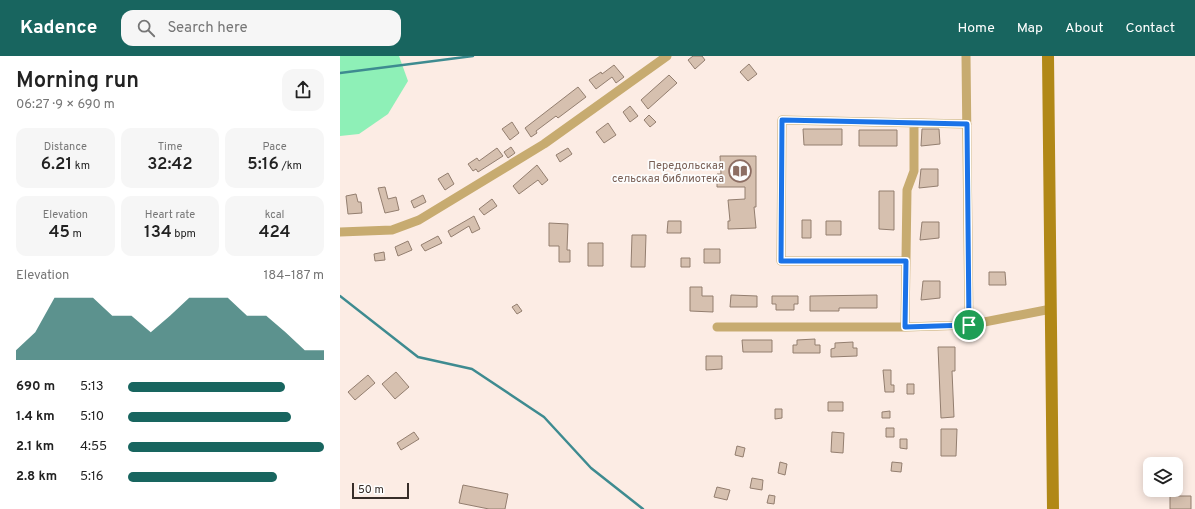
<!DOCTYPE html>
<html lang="en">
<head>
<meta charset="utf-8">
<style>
  :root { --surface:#fff; --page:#f6f6f6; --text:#222; --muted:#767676; --accent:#18655f }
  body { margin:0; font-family:Overpass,sans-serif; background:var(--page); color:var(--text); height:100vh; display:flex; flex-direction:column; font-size:15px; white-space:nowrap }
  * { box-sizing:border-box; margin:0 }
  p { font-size:13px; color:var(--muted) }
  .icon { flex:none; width:22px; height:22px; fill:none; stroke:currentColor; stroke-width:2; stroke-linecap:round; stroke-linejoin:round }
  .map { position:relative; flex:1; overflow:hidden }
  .panel { display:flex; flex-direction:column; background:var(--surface); width:340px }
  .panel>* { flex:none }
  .fabs { position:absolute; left:803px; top:401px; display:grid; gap:8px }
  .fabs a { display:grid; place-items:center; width:40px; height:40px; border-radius:8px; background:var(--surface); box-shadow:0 2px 10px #0003; font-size:20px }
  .scale { position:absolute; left:12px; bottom:10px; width:57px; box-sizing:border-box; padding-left:4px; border:2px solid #372d28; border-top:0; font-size:11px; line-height:14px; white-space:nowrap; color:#372d28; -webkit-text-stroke:3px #fdfdfd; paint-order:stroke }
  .pin { position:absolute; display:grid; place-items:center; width:34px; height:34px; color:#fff; margin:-17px; border:2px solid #fff; border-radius:50%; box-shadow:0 1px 4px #0007 }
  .round { display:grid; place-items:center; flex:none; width:42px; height:42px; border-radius:12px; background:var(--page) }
  .head { display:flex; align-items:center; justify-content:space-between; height:68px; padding:0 16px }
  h1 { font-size:22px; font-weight:600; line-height:30px }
  .figures { display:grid; grid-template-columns:repeat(3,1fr); gap:6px; height:68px; padding:4px 16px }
  .figures div { display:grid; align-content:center; border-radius:10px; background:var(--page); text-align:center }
  .figures b { font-size:17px; font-weight:600 }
  .figures small { font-size:11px; font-weight:400 }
  .figures p { font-size:11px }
  .chart { height:112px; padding:8px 16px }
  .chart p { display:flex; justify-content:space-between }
  .chart svg { width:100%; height:72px; margin-top:4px; fill:var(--accent); opacity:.7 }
  ul { padding:0 16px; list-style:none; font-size:13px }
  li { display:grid; grid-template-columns:64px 48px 1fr; align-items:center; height:30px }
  li i { height:10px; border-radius:5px; background:var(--accent) }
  header { display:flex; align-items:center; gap:24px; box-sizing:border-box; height:56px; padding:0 20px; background:var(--accent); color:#fff }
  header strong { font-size:19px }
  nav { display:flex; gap:22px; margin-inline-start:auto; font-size:14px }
  .search { width:280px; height:36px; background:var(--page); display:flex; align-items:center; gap:10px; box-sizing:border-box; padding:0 14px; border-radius:12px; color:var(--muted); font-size:15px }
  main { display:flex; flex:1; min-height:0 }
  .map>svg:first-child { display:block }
</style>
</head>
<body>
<header>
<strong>Kadence</strong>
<div class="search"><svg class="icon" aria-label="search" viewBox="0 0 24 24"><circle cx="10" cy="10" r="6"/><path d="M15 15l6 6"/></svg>Search here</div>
<nav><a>Home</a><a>Map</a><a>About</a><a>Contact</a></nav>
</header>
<main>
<section class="panel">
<div class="head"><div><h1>Morning run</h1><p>06:27 · 9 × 690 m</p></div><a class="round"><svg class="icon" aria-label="share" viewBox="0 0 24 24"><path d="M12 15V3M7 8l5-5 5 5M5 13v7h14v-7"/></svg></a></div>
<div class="figures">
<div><p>Distance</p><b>6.21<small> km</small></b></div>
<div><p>Time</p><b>32:42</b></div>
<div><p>Pace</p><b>5:16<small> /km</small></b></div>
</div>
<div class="figures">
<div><p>Elevation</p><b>45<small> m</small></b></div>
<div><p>Heart rate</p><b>134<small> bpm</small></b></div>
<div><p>kcal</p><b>424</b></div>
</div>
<div class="chart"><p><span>Elevation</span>184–187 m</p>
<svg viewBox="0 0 160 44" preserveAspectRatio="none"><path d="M0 44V38L10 27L20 6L30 6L40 6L50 17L60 17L70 27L80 17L90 6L100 6L110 6L120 17L130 17L140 27L150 38L160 38V44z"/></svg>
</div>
<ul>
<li><b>690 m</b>5:13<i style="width:80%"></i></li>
<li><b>1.4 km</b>5:10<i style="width:83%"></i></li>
<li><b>2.1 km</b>4:55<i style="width:100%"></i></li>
<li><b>2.8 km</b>5:16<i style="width:76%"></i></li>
</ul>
</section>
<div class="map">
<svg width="855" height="453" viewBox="0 0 855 453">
  <rect width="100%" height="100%" fill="#fcece4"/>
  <path fill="#8ef0b7" d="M 0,0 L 59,0 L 68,25 L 48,58 L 19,78 L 0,80 Z"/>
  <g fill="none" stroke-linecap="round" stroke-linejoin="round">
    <path stroke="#3e8b90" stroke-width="2.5" d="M 0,17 L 133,0
      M 0,240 L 78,301 L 132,313 L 204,361 L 251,412 L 303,453"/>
  </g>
  <path fill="#d6c0af" stroke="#937e6f" d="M 353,0 L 362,0 L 365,4 L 355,13 L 348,4 Z
    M 409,8 L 417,18 L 408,25 L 400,16 Z
    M 274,9 L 284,21 L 276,27 L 272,21 L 256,33 L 249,24 L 261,16 L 262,18 Z
    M 329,19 L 337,27 L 308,53 L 301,44 Z
    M 238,31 L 246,41 L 218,62 L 216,60 L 196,75 L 197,77 L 191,81 L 185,72 Z
    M 290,50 L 298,60 L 290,66 L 283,56 Z
    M 309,59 L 316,66 L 310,71 L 304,64 Z
    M 172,66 L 179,77 L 170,84 L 162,73 Z
    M 268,67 L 276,79 L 264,87 L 256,76 Z
    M 463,73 L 502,73 L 502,89 L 464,89 Z
    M 582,73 L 599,73 L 600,88 L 581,90 Z
    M 519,74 L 557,74 L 557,90 L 519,90 Z
    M 171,91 L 175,97 L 168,102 L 164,96 Z
    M 157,92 L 163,100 L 138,116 L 136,113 L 133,115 L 128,108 L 137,102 L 139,105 Z
    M 228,92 L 232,98 L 220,106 L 216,99 Z
    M 380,100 L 416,100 L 416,151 L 414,151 L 416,172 L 388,173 L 388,165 L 390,165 L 388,144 L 405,143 L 405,131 L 377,131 L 377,118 L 381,118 Z
    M 197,109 L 208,124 L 202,129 L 198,124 L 179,138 L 173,130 Z
    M 581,113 L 598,113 L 598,130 L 579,132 Z
    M 108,117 L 114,128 L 105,134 L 98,123 Z
    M 45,131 L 48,143 L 56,141 L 59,154 L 45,157 L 38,132 Z
    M 539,135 L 554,135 L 554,174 L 539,173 Z
    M 16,138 L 18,146 L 21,146 L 22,157 L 8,158 L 6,140 Z
    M 83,139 L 86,146 L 74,152 L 71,145 Z
    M 152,143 L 157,150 L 144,159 L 139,153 Z
    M 134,160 L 140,173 L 132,177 L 129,170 L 111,181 L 108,175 Z
    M 462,164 L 471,164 L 471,182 L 462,182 Z
    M 328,165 L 341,165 L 341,177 L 327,177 Z
    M 486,165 L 501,165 L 501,179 L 486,179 Z
    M 582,166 L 599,166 L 599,182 L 580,184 Z
    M 209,167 L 228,168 L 227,194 L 230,194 L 230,206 L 219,206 L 219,190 L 209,190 Z
    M 292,179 L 306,179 L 305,211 L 291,211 Z
    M 98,180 L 102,187 L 85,195 L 81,189 Z
    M 68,185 L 72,194 L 58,200 L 55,191 Z
    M 248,187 L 263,187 L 263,210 L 248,210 Z
    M 364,193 L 380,193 L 380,207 L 364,207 Z
    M 44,196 L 45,204 L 35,205 L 34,198 Z
    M 341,202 L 350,202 L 350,211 L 341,211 Z
    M 649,216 L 665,216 L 666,229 L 649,229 Z
    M 583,225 L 600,225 L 600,242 L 581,244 Z
    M 350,231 L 362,231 L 362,240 L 373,240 L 373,256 L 350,255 Z
    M 391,239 L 417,240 L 417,251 L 390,251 Z
    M 537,239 L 537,252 L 499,252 L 499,255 L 470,255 L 470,240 Z
    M 432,240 L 458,240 L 458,248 L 454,248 L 454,254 L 436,254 L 436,248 L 432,248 Z
    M 177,248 L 182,255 L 177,258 L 172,251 Z
    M 475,283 L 475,289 L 480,289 L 480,297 L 453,297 L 453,289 L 457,289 L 457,284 Z
    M 402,284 L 432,284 L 432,296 L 403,296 Z
    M 513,286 L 513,292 L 517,292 L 517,300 L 491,301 L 491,293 L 495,292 L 495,287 Z
    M 598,291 L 615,291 L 615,315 L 612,315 L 614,361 L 601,362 Z
    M 366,300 L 382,300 L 382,313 L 366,314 Z
    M 543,314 L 551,314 L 551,329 L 554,329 L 554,336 L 545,336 Z
    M 56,316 L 69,331 L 55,343 L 42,328 Z
    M 28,319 L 35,327 L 15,344 L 8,336 Z
    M 567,328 L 574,328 L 574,338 L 567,338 Z
    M 488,346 L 503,346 L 503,355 L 488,355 Z
    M 435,353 L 442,353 L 442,362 L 435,363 Z
    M 550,355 L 550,362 L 542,362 L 542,356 Z
    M 546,372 L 554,372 L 554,381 L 546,381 Z
    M 601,373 L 617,373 L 616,400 L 601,400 Z
    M 74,376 L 79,383 L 61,394 L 57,387 Z
    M 492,376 L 504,377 L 503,397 L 491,396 Z
    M 560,383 L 567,383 L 567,393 L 560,392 Z
    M 397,390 L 405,392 L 403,401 L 395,399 Z
    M 440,406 L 447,408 L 445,419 L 438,417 Z
    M 552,406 L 562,407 L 561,416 L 551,415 Z
    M 412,422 L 423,424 L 422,434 L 410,432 Z
    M 123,429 L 168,438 L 165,453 L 149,453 L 119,447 Z
    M 377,431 L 390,434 L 387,444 L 374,441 Z
    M 429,439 L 435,440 L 434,448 L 427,447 Z
    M 830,440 L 851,440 L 851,453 L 830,453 Z"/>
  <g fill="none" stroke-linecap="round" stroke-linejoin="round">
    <path stroke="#c7ab70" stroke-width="9" d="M 626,0 L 629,269
      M 0,176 L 52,174 L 79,164 L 204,88 L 327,0
      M 566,205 L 441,205 L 442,64 L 627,68
      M 377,271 L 565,271 L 629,269 L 711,253
      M 565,271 L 567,134 L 574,115 L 574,67"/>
    <path stroke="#b18817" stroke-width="12" d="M 708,0 L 713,453"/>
  </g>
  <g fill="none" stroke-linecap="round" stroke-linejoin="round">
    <g stroke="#fff" stroke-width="8">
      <path id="route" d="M 442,64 L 627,68 L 629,269 L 565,271 L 566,205 L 441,205 Z"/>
    </g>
    <use href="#route" stroke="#1a73e8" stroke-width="5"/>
  </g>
  <defs>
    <g id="library-ring" transform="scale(1.15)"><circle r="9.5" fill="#fdfdfd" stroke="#8d6e63" stroke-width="1.5"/><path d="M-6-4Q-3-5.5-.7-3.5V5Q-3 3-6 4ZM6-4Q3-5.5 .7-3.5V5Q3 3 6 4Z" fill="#8d6e63"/></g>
  </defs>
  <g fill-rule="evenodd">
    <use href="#library-ring" x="400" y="115"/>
  </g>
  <g text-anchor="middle" stroke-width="3.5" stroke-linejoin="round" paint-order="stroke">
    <g font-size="11" fill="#785e54" stroke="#fdfdfd" text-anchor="end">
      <text x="384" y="113">Передольская<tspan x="384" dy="13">сельская библиотека</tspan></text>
    </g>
  </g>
</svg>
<div class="fabs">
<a><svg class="icon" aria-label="layers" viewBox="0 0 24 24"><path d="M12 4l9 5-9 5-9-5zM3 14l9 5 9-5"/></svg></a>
</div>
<div class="scale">50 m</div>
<div class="pin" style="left:629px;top:269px;background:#1e9e55"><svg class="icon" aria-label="arrive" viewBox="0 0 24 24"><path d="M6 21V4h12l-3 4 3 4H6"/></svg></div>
</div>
</main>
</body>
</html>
